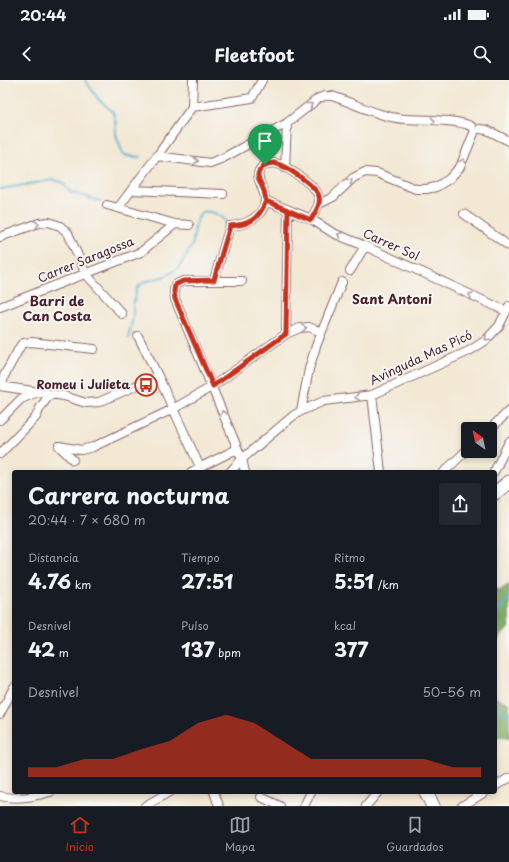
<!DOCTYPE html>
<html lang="es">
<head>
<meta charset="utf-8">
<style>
  :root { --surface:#171b24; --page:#242831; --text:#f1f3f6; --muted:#9ea1a6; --line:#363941; --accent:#c8321e }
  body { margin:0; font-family:"Playpen Sans",sans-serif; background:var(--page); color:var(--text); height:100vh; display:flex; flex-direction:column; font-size:15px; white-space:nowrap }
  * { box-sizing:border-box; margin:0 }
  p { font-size:13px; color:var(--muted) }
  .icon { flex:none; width:22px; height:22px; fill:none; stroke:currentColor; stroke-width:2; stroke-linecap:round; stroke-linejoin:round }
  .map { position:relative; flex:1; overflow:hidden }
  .sheet { position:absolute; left:12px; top:390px; width:485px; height:324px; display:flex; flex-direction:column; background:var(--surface); border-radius:4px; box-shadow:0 2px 6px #0003 }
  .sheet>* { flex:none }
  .needle { width:26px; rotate:327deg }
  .fabs { position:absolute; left:461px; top:342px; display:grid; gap:8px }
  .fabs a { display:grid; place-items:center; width:36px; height:36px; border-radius:4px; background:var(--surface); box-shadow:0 2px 6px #0003; font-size:20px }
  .pin { position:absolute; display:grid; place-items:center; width:34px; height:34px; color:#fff; margin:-41px -17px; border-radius:50% 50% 50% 0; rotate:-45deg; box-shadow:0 0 4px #0007 }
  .pin .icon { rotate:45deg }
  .round { display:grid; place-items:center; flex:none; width:42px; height:42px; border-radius:4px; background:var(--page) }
  .summary { display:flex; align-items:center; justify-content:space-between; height:68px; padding:0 16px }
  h1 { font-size:22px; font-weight:700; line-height:30px }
  .metrics { display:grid; grid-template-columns:repeat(3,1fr); gap:6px; height:68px; padding:4px 16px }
  .metrics div { display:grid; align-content:center }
  .metrics b { font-size:20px; font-weight:700 }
  .metrics small { font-size:11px; font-weight:400 }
  .metrics p { font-size:11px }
  .chart { height:112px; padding:8px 16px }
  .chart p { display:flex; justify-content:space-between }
  .chart svg { width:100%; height:72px; margin-top:4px; fill:var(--accent); opacity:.7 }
  .status { display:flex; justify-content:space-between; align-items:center; height:28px; padding:0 20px; background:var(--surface); direction:ltr }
  .status svg { height:11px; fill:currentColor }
  header { display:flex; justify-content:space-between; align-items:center; height:52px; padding:0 16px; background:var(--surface); font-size:18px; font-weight:700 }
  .dock { display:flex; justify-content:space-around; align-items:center; height:56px; border-top:1px solid var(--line); background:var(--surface); font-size:11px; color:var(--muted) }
  .dock a { display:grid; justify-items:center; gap:2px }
  .dock .on { color:var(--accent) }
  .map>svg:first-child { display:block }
</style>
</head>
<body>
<div class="status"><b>20:44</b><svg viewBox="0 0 49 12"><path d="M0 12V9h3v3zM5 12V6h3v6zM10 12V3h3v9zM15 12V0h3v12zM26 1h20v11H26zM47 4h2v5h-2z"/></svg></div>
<header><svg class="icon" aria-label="back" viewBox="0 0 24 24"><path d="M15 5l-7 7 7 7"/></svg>Fleetfoot<svg class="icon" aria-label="search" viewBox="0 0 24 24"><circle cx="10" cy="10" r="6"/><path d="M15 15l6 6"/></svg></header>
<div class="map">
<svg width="509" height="726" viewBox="0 0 509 726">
  <rect width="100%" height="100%" fill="#f6f6f2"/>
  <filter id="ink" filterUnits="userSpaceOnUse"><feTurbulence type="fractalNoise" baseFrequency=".025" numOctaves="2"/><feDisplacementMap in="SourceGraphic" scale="8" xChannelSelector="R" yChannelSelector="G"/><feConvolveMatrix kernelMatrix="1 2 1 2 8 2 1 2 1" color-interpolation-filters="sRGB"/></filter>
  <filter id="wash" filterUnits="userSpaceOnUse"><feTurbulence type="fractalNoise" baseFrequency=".012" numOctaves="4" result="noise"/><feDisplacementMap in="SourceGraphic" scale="16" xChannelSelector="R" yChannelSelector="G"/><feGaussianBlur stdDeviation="0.9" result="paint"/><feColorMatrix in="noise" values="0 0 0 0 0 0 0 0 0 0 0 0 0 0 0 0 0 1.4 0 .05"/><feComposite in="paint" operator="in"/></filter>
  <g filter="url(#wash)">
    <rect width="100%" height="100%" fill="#f3e8d4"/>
    <path fill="#7fad66" stroke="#646648" d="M 509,504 L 509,547 L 495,563 L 495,509 L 501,510 Z
      M 495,618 L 509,623 L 509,658 L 495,657 Z"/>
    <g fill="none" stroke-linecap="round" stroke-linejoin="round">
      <path stroke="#53b0d1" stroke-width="2" d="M 85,0 L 99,20 L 112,31 L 115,38 L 116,55 L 123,74 L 128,76 L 141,77
        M 0,109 L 53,100 L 62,102 L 70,112 L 100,121
        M 128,258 L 133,238 L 133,226 L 137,208 L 144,202 L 166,196 L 177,189 L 182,183 L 193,163 L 195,147 L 198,138 L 202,132 C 212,130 219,134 226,141
        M 495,536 L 509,517
        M 495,628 L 509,635"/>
    </g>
  </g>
  <g filter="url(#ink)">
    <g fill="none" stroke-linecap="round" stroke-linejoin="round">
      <g stroke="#856566" stroke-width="10">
        <path id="minor" d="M 192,27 L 252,18 L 262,0
          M 480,49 L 487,50 L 509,61
          M 157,76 L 210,83 L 223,78 L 287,43 L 319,18 L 325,16 L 332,16 C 356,24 379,37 405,39 C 419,40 462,39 472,47
          M 285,88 L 287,43
          M 132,110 L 223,114
          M 266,121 L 311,139 L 333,153 L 365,166 L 506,231
          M 107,125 L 175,144 L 189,145
          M 118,128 L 157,76 L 192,27 L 193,0
          M 464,134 L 509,166
          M 311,139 L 319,124 L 333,117 L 353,98 L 365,92 L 377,93 L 416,109 L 426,109 L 436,107 L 449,99 L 460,87 L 474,53
          M 0,157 L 39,143 L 49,142 L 60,146 L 68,153 L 86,194 L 122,234
          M 350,191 L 365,166
          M 214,200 L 230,146 C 241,145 249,143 258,135 C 277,116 250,100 261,88 C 264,85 270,83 275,83 C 285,85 315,105 318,115 C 319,118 319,122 319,124
          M 242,201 L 183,201 L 175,205 L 174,211 L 175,219 L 242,379 L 245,392
          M 0,227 L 141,172 L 175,144
          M 286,254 L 288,130
          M 138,256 L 158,296 L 200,387
          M 0,306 L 64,316 L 86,323 L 99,322 L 158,296
          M 2,306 L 4,296 L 21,265 L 24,263 L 31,262 L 94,269
          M 372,315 L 381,392
          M 301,331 L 309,289 L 316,266 L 342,202
          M 0,340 L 21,319 L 38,312
          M 490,349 L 509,331
          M 0,374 L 36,337 L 40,328 L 50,314
          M 73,380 L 59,366 L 81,370 L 93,367 L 173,329 L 213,306 L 286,254 L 300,248 L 309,247 L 321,252
          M 191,392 L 237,369
          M 230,392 L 242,379 L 293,336 L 301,331 L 324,321 L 372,315 L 469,271 L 485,261 L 499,246 L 509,226
          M 444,392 L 468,369
          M 494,392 L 509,362
          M 0,634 L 14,607
          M 495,706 L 509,698
          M 214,712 L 219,726
          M 0,716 C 17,720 33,717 50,712
          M 261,717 L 280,726
          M 145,726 L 169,712
          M 304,726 L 311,712
          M 366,726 L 378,712
          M 462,726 L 485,712"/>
      </g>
      <g stroke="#856566" stroke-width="15">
        <path id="primary" d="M 495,413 L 509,402
          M 426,712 L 433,726"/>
      </g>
      <use href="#minor" stroke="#fff" stroke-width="8"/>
      <use href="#primary" stroke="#fff" stroke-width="13"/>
    </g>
    <defs><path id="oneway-chevron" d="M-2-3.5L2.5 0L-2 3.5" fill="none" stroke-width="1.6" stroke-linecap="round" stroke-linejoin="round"/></defs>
    <g stroke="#ae9aa0">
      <use href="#oneway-chevron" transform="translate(310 25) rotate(-38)"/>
      <use href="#oneway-chevron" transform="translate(433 41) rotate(4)"/>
      <use href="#oneway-chevron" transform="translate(196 81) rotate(5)"/>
      <use href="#oneway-chevron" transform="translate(463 81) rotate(-68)"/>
      <use href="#oneway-chevron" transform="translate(350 101) rotate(-39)"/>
      <use href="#oneway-chevron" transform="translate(37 144) rotate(-14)"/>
      <use href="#oneway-chevron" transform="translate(340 155) rotate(-157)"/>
      <use href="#oneway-chevron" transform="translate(471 215) rotate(-155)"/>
      <use href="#oneway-chevron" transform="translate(304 248) rotate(-6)"/>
      <use href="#oneway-chevron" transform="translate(487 258) rotate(137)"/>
      <use href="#oneway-chevron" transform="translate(357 317) rotate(172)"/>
      <use href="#oneway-chevron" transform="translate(223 333) rotate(-111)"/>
    </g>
  </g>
  <g fill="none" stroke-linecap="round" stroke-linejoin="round" filter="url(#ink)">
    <g stroke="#fff" stroke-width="8">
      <path id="route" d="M 265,85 C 252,96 260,99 264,111 C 265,114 265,117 266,121 L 288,130 L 286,254 L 213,306 L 175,219 L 174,211 L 175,205 L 183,201 L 214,200 L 230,146 C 249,145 259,139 266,121 L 311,140 C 315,132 321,125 319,116 C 316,106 285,85 274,83 C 272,83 268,84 265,85"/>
    </g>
    <use href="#route" stroke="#c8321e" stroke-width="5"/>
  </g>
  <defs>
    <g id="bus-ring" transform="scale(1.15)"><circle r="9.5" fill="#f6f6f2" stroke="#c8321e" stroke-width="1.5"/><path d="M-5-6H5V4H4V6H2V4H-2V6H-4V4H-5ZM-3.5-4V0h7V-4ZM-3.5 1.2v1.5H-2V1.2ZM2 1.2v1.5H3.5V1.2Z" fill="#c8321e"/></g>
  </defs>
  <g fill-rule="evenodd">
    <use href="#bus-ring" x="146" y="305"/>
  </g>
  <g text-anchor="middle" stroke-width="4" stroke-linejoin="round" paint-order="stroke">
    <g font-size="12" fill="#4a1f2b" stroke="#f6f6f2">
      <text transform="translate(391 165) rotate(24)" y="4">Carrer Sol</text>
      <text transform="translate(86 180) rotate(-22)" y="4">Carrer Saragossa</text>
      <text transform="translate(421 278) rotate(-25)" y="4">Avinguda Mas Picó</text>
    </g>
    <g font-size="12" font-weight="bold" fill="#4a1f2b" stroke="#f6f6f2" text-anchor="end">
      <text x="130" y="309">Romeu i Julieta</text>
    </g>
    <g font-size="13" font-weight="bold" fill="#4a1f2b" stroke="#f6f6f2">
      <text x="392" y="224">Sant Antoni</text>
      <text x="57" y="226">Barri de<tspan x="57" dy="15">Can Costa</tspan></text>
    </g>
  </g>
</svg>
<div class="fabs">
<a><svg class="needle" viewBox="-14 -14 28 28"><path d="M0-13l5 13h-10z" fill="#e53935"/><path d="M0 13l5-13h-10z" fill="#9ea1a6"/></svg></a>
</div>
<div class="pin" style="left:265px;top:85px;background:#1e9e55"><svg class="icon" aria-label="arrive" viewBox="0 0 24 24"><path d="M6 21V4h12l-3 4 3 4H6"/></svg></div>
<section class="sheet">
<div class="summary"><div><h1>Carrera nocturna</h1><p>20:44 · 7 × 680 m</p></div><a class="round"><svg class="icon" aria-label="share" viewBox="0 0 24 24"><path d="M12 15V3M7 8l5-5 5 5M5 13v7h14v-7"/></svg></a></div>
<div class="metrics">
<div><p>Distancia</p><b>4.76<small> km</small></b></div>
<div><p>Tiempo</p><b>27:51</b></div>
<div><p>Ritmo</p><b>5:51<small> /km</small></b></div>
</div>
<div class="metrics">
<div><p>Desnivel</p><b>42<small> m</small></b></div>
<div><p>Pulso</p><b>137<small> bpm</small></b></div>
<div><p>kcal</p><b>377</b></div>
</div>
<div class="chart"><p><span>Desnivel</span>50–56 m</p>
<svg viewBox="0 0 160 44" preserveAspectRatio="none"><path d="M0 44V38L10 38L20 33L30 33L40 27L50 22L60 11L70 6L80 11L90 22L100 33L110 33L120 33L130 33L140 33L150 38L160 38V44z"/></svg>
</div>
</section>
</div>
<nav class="dock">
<a class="on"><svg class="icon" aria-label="home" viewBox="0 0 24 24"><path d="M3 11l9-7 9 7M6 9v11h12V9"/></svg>Inicio</a>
<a><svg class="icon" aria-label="map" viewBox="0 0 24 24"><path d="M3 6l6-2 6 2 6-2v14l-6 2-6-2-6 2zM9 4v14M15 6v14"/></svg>Mapa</a>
<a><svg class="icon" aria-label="saved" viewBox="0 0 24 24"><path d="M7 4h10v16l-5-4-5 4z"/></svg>Guardados</a>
</nav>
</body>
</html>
